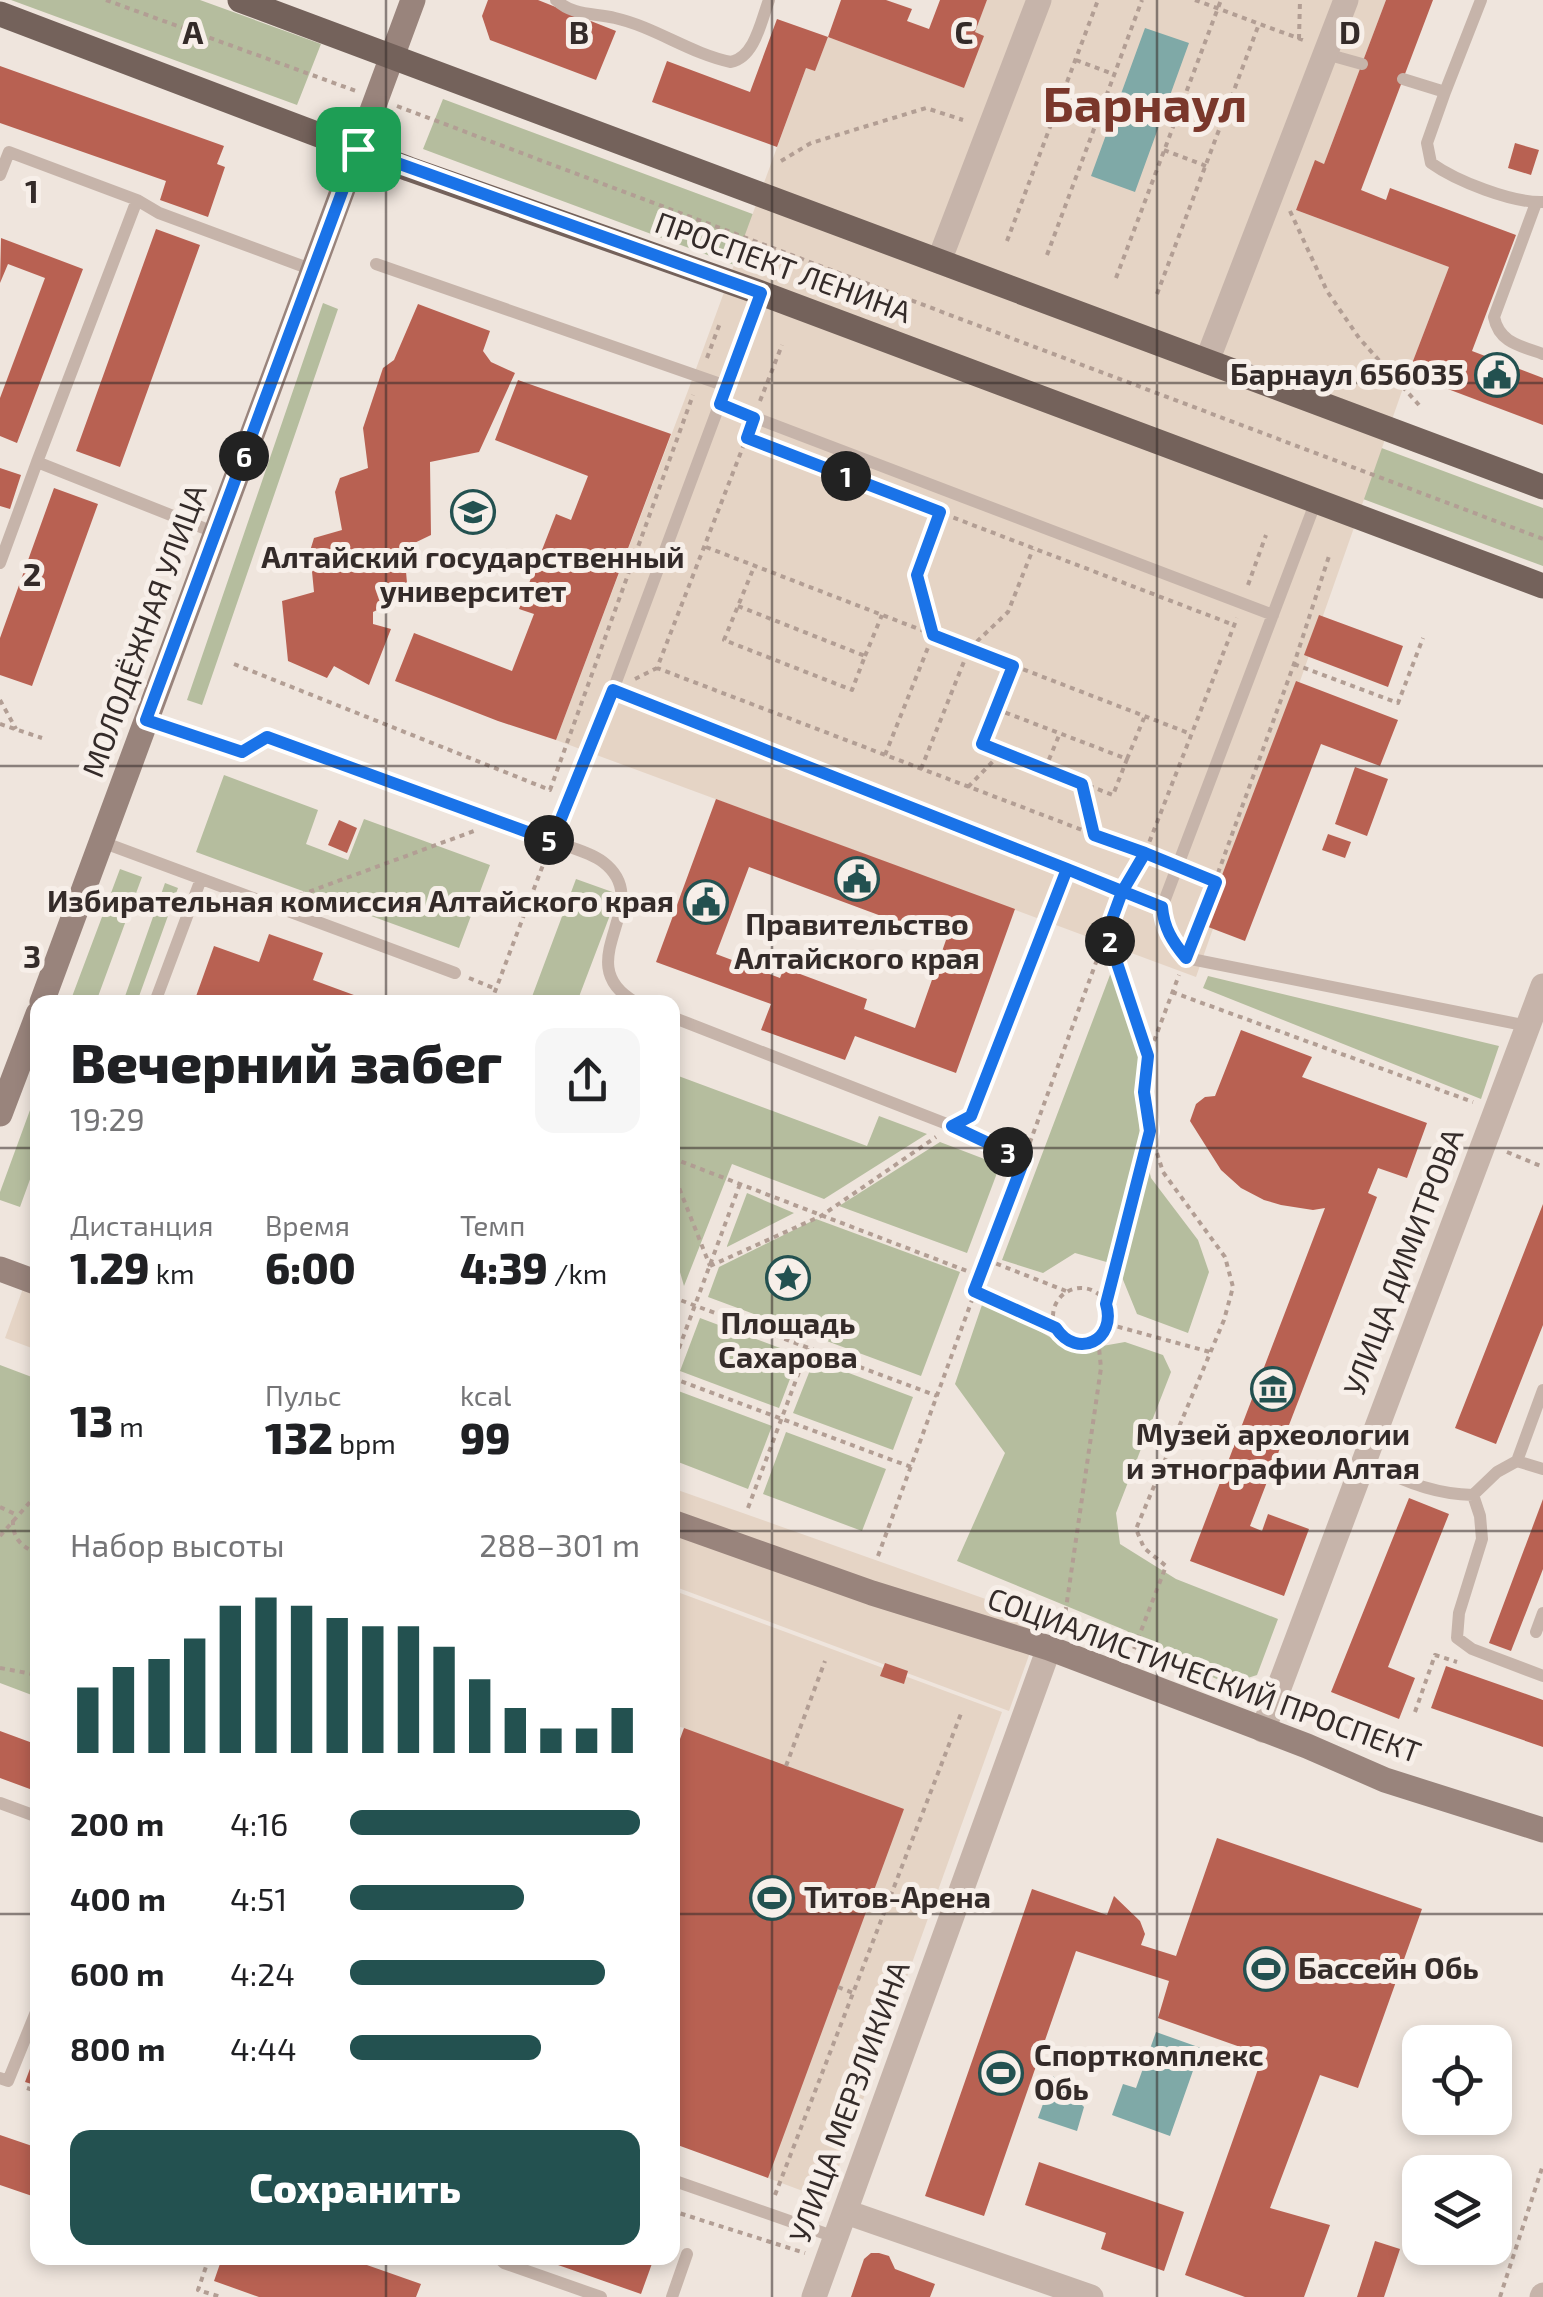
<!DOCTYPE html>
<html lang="ru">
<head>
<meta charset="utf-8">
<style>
  :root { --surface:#fff; --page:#f6f6f6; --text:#202124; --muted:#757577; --accent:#235150 }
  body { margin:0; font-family:"Exo 2",sans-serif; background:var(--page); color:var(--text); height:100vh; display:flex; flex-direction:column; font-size:38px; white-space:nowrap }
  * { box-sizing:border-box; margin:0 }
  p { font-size:32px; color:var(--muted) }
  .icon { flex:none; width:55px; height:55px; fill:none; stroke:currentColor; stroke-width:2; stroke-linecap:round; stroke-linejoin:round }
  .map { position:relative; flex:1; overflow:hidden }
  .drawer { position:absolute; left:30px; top:995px; width:650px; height:1270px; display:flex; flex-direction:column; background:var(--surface); border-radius:20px; box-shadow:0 5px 15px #0003 }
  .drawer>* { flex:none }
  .fabs { position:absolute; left:1402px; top:2025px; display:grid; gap:20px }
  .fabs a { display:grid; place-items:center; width:110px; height:110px; border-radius:20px; background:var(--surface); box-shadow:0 5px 15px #0003; font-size:50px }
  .pin { position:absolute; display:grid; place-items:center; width:85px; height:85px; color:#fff; margin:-42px; border-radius:20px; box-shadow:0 5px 15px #0006 }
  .km { position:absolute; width:50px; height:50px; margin:-25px; border-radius:50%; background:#222; color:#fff; font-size:28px; line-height:50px; text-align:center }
  .round { display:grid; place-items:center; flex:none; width:105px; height:105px; border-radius:20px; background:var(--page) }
  .overview { display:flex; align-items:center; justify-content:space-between; height:170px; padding:0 40px }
  h1 { font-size:55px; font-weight:800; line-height:75px }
  .figures { display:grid; grid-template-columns:repeat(3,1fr); gap:15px; height:170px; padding:10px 40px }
  .figures div { display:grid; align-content:center }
  .figures b { font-size:42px; font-weight:800 }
  .figures small { font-size:28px; font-weight:400 }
  .figures p { font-size:28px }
  .chart { height:280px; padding:20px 40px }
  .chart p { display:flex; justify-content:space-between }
  .chart svg { width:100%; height:180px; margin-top:10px; stroke:var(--accent); stroke-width:6 }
  .action { display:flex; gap:20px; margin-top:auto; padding:20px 40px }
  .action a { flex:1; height:115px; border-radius:20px; background:var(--accent); color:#fff; font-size:40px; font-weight:800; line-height:115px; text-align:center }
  ul { padding:0 40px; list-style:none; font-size:32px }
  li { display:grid; grid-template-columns:160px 120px 1fr; align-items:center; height:75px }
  li i { height:25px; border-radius:12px; background:var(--accent) }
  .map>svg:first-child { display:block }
</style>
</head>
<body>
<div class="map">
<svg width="1543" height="2297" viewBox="0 0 1543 2297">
  <rect width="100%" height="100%" fill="#efe5dd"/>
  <path fill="#b5bd9e" d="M 11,0 L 200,0 L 321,44 L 297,105 Z
    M 443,99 L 1543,508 L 1543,566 L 423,149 Z
    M 323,303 L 338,309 L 202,705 L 187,700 Z
    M 224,775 L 318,810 L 306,844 L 348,860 L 364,819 L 490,865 L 459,948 L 196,852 Z
    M 120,869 L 142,877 L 96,1002 L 70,1002 Z
    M 576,879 L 618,894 L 577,1002 L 530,1002 Z
    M 165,883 L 178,888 L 137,1002 L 123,1002 Z
    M 1113,967 L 1141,1049 L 1137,1091 L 1140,1134 L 1151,1178 L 1198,1240 L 1209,1272 L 1188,1333 L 1137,1314 L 1117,1265 L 1075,1253 L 1043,1273 L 1002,1260 Z
    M 1208,976 L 1499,1046 L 1481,1099 L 1203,988 Z
    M 673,1074 L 867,1146 L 879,1116 L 927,1134 L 824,1199 L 732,1164 L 684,1286 L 673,1248 Z
    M 37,1091 L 37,1160 L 20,1207 L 0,1200 L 0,1192 Z
    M 940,1142 L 1000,1165 L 967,1253 L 839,1206 Z
    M 747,1193 L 794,1213 L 727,1247 L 727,1246 Z
    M 816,1219 L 960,1272 L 921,1376 L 708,1297 L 719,1267 Z
    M 984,1299 L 1074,1351 L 1125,1342 L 1163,1355 L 1171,1372 L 1116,1513 L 1120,1544 L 1176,1579 L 1278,1619 L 1257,1675 L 1229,1684 L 1149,1651 L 1127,1631 L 957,1561 L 1005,1453 L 955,1384 Z
    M 700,1318 L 799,1355 L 779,1408 L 680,1371 Z
    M 814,1360 L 913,1397 L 893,1450 L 793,1413 Z
    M 0,1365 L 37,1379 L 37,1697 L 0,1683 Z
    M 673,1389 L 772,1426 L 748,1489 L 673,1460 Z
    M 786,1432 L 886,1469 L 862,1531 L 763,1494 Z"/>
  <path fill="#e5d4c5" d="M 987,0 L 1386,0 L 1324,164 L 1316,161 L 1296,210 L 1449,267 L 1408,374 L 1196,977 L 556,740 L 689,388 L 806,68 L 815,70 L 828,37 L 964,88 L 975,32 Z
    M 33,1261 L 37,1263 L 37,1350 L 5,1338 Z
    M 672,1488 L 1042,1619 L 1009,1711 L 673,1586 Z
    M 672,1590 L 1002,1712 L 827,2200 L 768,2178 L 684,1728 L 673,1725 Z"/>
  <path fill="#7fa9a7" d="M 1145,28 L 1189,43 L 1135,192 L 1091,176 Z
    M 1156,2032 L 1201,2048 L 1170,2136 L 1112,2115 L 1123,2084 L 1136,2088 Z
    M 1053,2076 L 1084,2107 L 1077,2131 L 1038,2118 Z"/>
  <path fill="#b86152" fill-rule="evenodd" d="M 488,0 L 538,0 L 616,31 L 596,80 L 490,40 L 482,16 Z
    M 841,0 L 886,0 L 912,9 L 907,21 L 929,29 L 940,0 L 987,0 L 975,32 L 984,36 L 964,88 L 828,37 Z
    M 1386,0 L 1433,0 L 1361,190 L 1386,200 L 1390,188 L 1516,235 L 1472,351 L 1543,378 L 1543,425 L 1408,374 L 1449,267 L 1296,210 L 1315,160 L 1324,164 Z
    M 777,19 L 828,37 L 815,71 L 806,68 L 777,147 L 652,102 L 667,61 L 750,92 Z
    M 0,66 L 224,146 L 217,164 L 225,167 L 208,217 L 160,200 L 166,181 L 0,123 Z
    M 1515,143 L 1539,150 L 1531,175 L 1508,168 Z
    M 156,229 L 200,245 L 120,467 L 76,451 Z
    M 1,238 L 83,269 L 17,443 L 0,436 L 0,398 L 45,278 L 8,264 L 0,283 Z
    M 418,304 L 490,331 L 483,351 L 491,362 L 515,373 L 479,452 L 430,462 L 431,535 L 404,548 L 408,595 L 373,612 L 373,624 L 391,629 L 369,685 L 334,666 L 327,678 L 288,661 L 282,601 L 314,592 L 310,551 L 314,538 L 342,530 L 335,492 L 340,478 L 368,468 L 363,428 L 383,368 L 394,360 Z
    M 518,380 L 671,434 L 556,740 L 498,721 L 395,681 L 414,633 L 512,671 L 534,614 L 519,609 L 556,514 L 571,520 L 588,476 L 495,440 Z
    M 0,468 L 21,475 L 10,509 L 0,506 Z
    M 54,488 L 98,504 L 32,686 L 0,675 L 0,638 Z
    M 1319,615 L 1403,646 L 1388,687 L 1304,655 Z
    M 1296,681 L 1398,720 L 1380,766 L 1321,744 L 1245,941 L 1203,925 Z
    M 1355,767 L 1388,779 L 1367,836 L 1335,824 Z
    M 716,799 L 1015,909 L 956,1073 L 855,1036 L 845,1060 L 761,1030 L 771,1004 L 656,962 ZM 749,867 L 946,940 L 915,1028 L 864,1009 L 867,999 L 784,968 L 780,978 L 716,954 Z
    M 339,820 L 357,828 L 347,853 L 328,845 Z
    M 1328,834 L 1351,842 L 1345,858 L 1322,850 Z
    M 269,934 L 323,953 L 313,980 L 373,1002 L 194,1002 L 214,946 L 259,962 Z
    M 1241,1030 L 1312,1057 L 1302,1077 L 1427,1123 L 1407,1178 L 1378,1168 L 1368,1193 L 1377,1197 L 1250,1526 L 1262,1531 L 1268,1514 L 1309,1529 L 1284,1596 L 1190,1561 L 1325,1208 L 1313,1210 L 1281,1205 L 1264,1200 L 1241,1188 L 1221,1170 L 1190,1121 L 1196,1104 L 1205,1097 L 1215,1096 Z
    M 1543,1204 L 1543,1325 L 1496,1444 L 1455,1428 Z
    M 1409,1498 L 1449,1514 L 1388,1667 L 1415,1678 L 1399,1719 L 1331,1692 Z
    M 1543,1499 L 1543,1569 L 1511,1651 L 1489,1643 Z
    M 885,1663 L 908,1671 L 904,1684 L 880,1676 Z
    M 1446,1666 L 1543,1700 L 1543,1747 L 1431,1708 Z
    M 684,1728 L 904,1809 L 768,2178 L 672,2143 L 672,1761 Z
    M 0,1731 L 38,1745 L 38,1792 L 0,1778 Z
    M 1217,1838 L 1422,1909 L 1358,2088 L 1320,2075 L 1270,2208 L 1330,2225 L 1304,2297 L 1245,2297 L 1185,2275 L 1263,2055 L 1158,2018 L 1169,1981 L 1076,1951 L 984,2216 L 925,2196 L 1032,1889 L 1107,1915 L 1114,1896 L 1140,1921 L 1145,1934 L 1141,1945 L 1176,1956 Z
    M 37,2050 L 38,2050 L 38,2086 L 25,2082 Z
    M 0,2135 L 38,2148 L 38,2198 L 0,2185 Z
    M 1039,2162 L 1184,2212 L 1164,2271 L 1101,2249 L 1106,2233 L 1025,2205 Z
    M 1375,2241 L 1400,2249 L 1384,2297 L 1357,2297 Z
    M 871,2253 L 879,2253 L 889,2256 L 895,2269 L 935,2284 L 930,2297 L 851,2297 L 864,2259 Z
    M 222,2258 L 347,2258 L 421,2284 L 416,2297 L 259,2297 L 214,2281 Z
    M 538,2258 L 654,2258 L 641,2294 Z"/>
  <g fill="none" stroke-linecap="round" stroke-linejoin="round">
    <path stroke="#b29e94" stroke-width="4" stroke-dasharray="5 5" stroke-linecap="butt" d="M 106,0 L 356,91
      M 1195,0 L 1303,40
      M 1299,39 L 1300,0
      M 1076,60 L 1113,74
      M 1183,100 L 1224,116
      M 397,106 L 1543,539
      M 1057,110 L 1095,124
      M 1164,150 L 1206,166
      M 781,161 L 811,143 L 926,108 L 963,120
      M 1290,211 L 1327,291 L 1359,338 L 1419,405
      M 1007,241 L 1098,0
      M 1047,255 L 1142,0
      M 1116,278 L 1221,0
      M 1157,294 L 1259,24
      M 707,358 L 720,323
      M 760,401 L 782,345
      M 748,434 L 657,668 L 1161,860
      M 748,439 L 1234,625
      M 706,547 L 1191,734
      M 1248,585 L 1266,535
      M 738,606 L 865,656 L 852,690 L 724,640 L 754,567
      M 865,656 L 882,615
      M 234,664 L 550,790 L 693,395
      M 1294,664 L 1398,703 L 1423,638
      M 635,679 L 657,668
      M 0,700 L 16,729
      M 996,709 L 1127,759 L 1113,795 L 982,745 Z
      M 996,709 L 1013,667
      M 0,724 L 42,738
      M 885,755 L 933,635 L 917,575 L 941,512
      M 1127,759 L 1144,718
      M 921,769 L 969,649 L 1008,612 L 1033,549
      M 1045,769 L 1060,733
      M 1083,786 L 1094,835
      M 968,787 L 1002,752
      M 1193,873 L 1216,882
      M 1131,877 L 1145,853 L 1237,618
      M 300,895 L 474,831
      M 1107,933 L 1148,1057
      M 1194,939 L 1294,664 L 1330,553
      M 469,978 L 496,989
      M 1172,992 L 1473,1102
      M 491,1002 L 546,857
      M 974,1136 L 1024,1160
      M 1507,1152 L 1543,1167
      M 672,1158 L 980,1276
      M 672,1170 L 710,1266
      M 987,1260 L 1066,1291
      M 710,1266 L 821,1216 L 936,1137
      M1053 1316a28 28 0 1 1 56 0a28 28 0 1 1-56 0Z
      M 974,1291 L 1056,1328
      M 672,1297 L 937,1396
      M 1106,1304 L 1150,1131
      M 1108,1324 L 1210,1352
      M 672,1367 L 740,1184
      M 672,1378 L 911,1467
      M 0,1507 L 17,1515
      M 748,1508 L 808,1348
      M 13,1520 C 12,1538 22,1548 38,1553
      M 0,1536 L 38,1493
      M 878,1556 L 1116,908
      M 1064,1622 L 1101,1368 L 1098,1338
      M 1134,1649 L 1166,1566 L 1144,1548 L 1136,1529 L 1224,1320 L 1233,1287 L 1225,1257 L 1163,1172 L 1150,1131 L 1144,1092 L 1148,1057 L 1179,975
      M 0,1668 L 38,1675
      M 1415,1712 L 1435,1655 L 1457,1662
      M 786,1766 L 825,1661
      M 838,1987 L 853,1993
      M 27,2088 L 38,2092
      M 775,2195 L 962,1711
      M 672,2230 L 679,2213 L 805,2253
      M 209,2258 L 198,2290 L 221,2297
      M 1500,2297 L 1543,2165"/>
    <path stroke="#c6b4aa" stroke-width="12" d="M 556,0 C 573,16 594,13 615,18 C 655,27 691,54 731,62 C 755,57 761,21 769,0
      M 1326,54 L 1362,64
      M 1403,79 L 1445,92 L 1427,143 L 1431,163 C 1456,181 1512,203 1543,202
      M 1445,92 L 1481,0
      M 0,175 L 9,152 L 137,200 L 159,213 L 313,270
      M 137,200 L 37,462 L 216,533
      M 1536,203 L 1494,317 C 1499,343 1521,346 1543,354
      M 376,264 L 726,386
      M 719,404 L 1273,615
      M 1316,501 L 1162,907 C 1164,928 1172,941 1186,958 L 1528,1026
      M 0,563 L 37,462
      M 613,690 L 1162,907
      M 146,720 L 242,753 L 267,737 L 552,841 L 613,690 L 761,293
      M 552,841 C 568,847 590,852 603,862 C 658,904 566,962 635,1002
      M 102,842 L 455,973
      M 155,1002 L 201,879
      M 672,1017 L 952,1126 L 971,1116 L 1067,869
      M 1517,1461 L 1543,1390
      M 1364,1463 C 1403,1479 1429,1494 1473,1495 L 1497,1472 L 1517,1461 L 1543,1469
      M 1473,1495 L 1480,1516 L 1482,1539 L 1459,1613 L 1457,1638 L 1472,1649 L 1543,1676
      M 1536,1632 L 1543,1613
      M 0,1803 L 38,1817
      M 0,2078 L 8,2081 L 38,2007
      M 672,2180 L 835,2237
      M 499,2258 L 504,2263 L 601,2297
      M 672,2297 L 687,2254"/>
    <path stroke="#c6b4aa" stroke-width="25" d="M 939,261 L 1039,0
      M 1207,361 L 1346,0
      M 1263,1730 L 1543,986
      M 846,2212 L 1091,2297
      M 814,2297 L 1049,1648
      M 1542,2297 L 1543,2295"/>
    <path stroke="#99847c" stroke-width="25" d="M 42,1002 L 413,0
      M 0,1114 L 38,1014
      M 0,1269 L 38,1283
      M 672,1522 L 872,1593 L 1049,1648 L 1307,1746 L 1385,1780 L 1543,1830"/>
    <path stroke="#74625b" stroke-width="25" d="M 240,0 L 1543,487
      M 0,14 L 409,169 L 761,293 L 1543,586"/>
  </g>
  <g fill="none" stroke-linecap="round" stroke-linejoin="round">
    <g stroke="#fff" stroke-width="20">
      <path id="route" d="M 358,149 L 761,293 L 720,404 L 754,418 L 747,438 L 940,512 L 917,575 L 933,635 L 1013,666 L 982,744 L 1082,784 L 1094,835 L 1145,853 L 1122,892 L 1107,933 L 1148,1056 L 1144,1092 L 1150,1131 L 1106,1304 C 1117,1340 1077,1360 1056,1328 L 974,1291 L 1024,1160 L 952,1126 L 971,1116 L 1067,869 L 1162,907 C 1164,928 1172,941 1186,958 L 1216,882 L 1145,853 L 1122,892 L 1067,869 L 613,690 L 552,841 L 267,737 L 242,752 L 146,720 L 358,149"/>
    </g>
    <use href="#route" stroke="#1a73e8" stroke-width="12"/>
  </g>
  <path fill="none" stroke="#342b29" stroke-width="2.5" stroke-opacity="0.55" d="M 386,0 L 386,1002M 772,0 L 772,2297M 1157,0 L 1157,2297M 0,383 L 1543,383M 0,766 L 1543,766M 0,1148 L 38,1148M 672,1148 L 1543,1148M 0,1531 L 38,1531M 672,1531 L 1543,1531M 0,1914 L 38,1914M 672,1914 L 1543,1914M 386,2258 L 386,2297"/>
  <defs>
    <g id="civic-ring" transform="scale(2.25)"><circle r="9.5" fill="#f7efe9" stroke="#235150" stroke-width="1.5"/><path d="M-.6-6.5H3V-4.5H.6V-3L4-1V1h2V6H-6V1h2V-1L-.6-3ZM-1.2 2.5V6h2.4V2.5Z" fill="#235150"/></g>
    <g id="university-ring" transform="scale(2.25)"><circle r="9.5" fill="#f7efe9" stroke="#235150" stroke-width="1.5"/><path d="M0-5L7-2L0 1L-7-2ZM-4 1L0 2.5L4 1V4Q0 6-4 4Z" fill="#235150"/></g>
    <g id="sight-ring" transform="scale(2.25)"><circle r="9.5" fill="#f7efe9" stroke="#235150" stroke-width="1.5"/><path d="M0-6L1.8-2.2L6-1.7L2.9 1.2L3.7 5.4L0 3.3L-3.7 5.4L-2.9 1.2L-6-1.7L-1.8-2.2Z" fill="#235150"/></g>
    <g id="museum-ring" transform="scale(2.25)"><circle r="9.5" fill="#f7efe9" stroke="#235150" stroke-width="1.5"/><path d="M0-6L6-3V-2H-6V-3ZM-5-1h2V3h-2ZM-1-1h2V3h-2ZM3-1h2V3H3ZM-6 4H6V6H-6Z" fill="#235150"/></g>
    <g id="stadium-ring" transform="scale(2.25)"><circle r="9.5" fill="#f7efe9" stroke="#235150" stroke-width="1.5"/><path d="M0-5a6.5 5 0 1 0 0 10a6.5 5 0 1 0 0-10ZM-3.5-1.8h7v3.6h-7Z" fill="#235150"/></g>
  </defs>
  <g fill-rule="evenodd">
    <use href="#civic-ring" x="1497" y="375"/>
    <use href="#university-ring" x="473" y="512"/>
    <use href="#civic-ring" x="857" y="879"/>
    <use href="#civic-ring" x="706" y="902"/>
    <use href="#sight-ring" x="788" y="1278"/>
    <use href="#museum-ring" x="1273" y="1389"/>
    <use href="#stadium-ring" x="772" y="1898"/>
    <use href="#stadium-ring" x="1266" y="1969"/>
    <use href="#stadium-ring" x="1001" y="2073"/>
  </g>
  <g text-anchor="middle" stroke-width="10" stroke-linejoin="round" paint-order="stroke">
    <g font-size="30" fill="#342b29" stroke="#f7efe9">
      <text transform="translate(783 268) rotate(20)" y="10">ПРОСПЕКТ ЛЕНИНА</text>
      <text transform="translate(145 631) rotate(-70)" y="10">МОЛОДЁЖНАЯ УЛИЦА</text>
      <text transform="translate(1404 1262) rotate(-69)" y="10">УЛИЦА ДИМИТРОВА</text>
      <text transform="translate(1204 1676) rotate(20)" y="10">СОЦИАЛИСТИЧЕСКИЙ ПРОСПЕКТ</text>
      <text transform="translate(850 2102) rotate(-70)" y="10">УЛИЦА МЕРЗЛИКИНА</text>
    </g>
    <g font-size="30" font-weight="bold" fill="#342b29" stroke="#f7efe9">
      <text x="1464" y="385" text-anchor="end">Барнаул 656035</text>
      <text x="473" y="568">Алтайский государственный<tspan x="473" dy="34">университет</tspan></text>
      <text x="674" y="912" text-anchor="end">Избирательная комиссия Алтайского края</text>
      <text x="857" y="935">Правительство<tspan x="857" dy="34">Алтайского края</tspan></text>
      <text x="788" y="1334">Площадь<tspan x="788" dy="34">Сахарова</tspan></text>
      <text x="1273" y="1445">Музей археологии<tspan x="1273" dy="34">и этнографии Алтая</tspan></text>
      <text x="804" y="1908" text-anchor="start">Титов-Арена</text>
      <text x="1298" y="1979" text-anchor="start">Бассейн Обь</text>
      <text x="1034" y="2066" text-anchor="start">Спорткомплекс<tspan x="1034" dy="34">Обь</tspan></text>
    </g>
    <g font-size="50" font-weight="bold" fill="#7a372b" stroke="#f7efe9">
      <text x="1145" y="122">Барнаул</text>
    </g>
  </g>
  <g font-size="32" text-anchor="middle" font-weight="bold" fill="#342b29" stroke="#f7efe9" stroke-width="10" stroke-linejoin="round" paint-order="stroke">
    <text x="193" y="44">A</text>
    <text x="579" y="44">B</text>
    <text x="964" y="44">C</text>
    <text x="1350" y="44">D</text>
    <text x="32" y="203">1</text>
    <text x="32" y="586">2</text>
    <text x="32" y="968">3</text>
  </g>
</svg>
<div class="fabs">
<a><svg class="icon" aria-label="locate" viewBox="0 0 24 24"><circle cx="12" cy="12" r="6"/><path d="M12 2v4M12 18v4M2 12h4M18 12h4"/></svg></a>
<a><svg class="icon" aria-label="layers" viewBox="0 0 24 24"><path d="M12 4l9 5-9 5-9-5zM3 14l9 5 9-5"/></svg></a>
</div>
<div class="pin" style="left:358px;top:149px;background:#1e9e55"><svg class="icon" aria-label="arrive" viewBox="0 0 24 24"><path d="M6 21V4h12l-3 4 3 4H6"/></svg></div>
<b class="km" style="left:846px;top:476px">1</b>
<b class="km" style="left:1110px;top:941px">2</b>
<b class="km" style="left:1008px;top:1152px">3</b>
<b class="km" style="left:549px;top:840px">5</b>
<b class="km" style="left:244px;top:456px">6</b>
<section class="drawer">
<div class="overview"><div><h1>Вечерний забег</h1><p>19:29</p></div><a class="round"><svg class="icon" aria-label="share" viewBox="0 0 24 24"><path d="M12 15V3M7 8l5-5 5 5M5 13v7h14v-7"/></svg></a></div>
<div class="figures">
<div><p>Дистанция</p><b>1.29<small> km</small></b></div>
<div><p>Время</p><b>6:00</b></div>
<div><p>Темп</p><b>4:39<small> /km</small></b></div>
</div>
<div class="figures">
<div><b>13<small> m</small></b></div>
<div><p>Пульс</p><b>132<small> bpm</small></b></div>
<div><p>kcal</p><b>99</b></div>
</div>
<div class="chart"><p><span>Набор высоты</span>288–301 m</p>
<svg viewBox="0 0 160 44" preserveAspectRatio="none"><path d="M5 44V28M15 44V23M25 44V21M35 44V16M45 44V8M55 44V6M65 44V8M75 44V11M85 44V13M95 44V13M105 44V18M115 44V26M125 44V33M135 44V38M145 44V38M155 44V33"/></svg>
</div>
<ul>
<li><b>200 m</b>4:16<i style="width:100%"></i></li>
<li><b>400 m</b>4:51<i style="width:60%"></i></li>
<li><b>600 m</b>4:24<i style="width:88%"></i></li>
<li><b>800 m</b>4:44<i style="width:66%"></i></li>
</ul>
<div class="action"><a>Сохранить</a></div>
</section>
</div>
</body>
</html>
